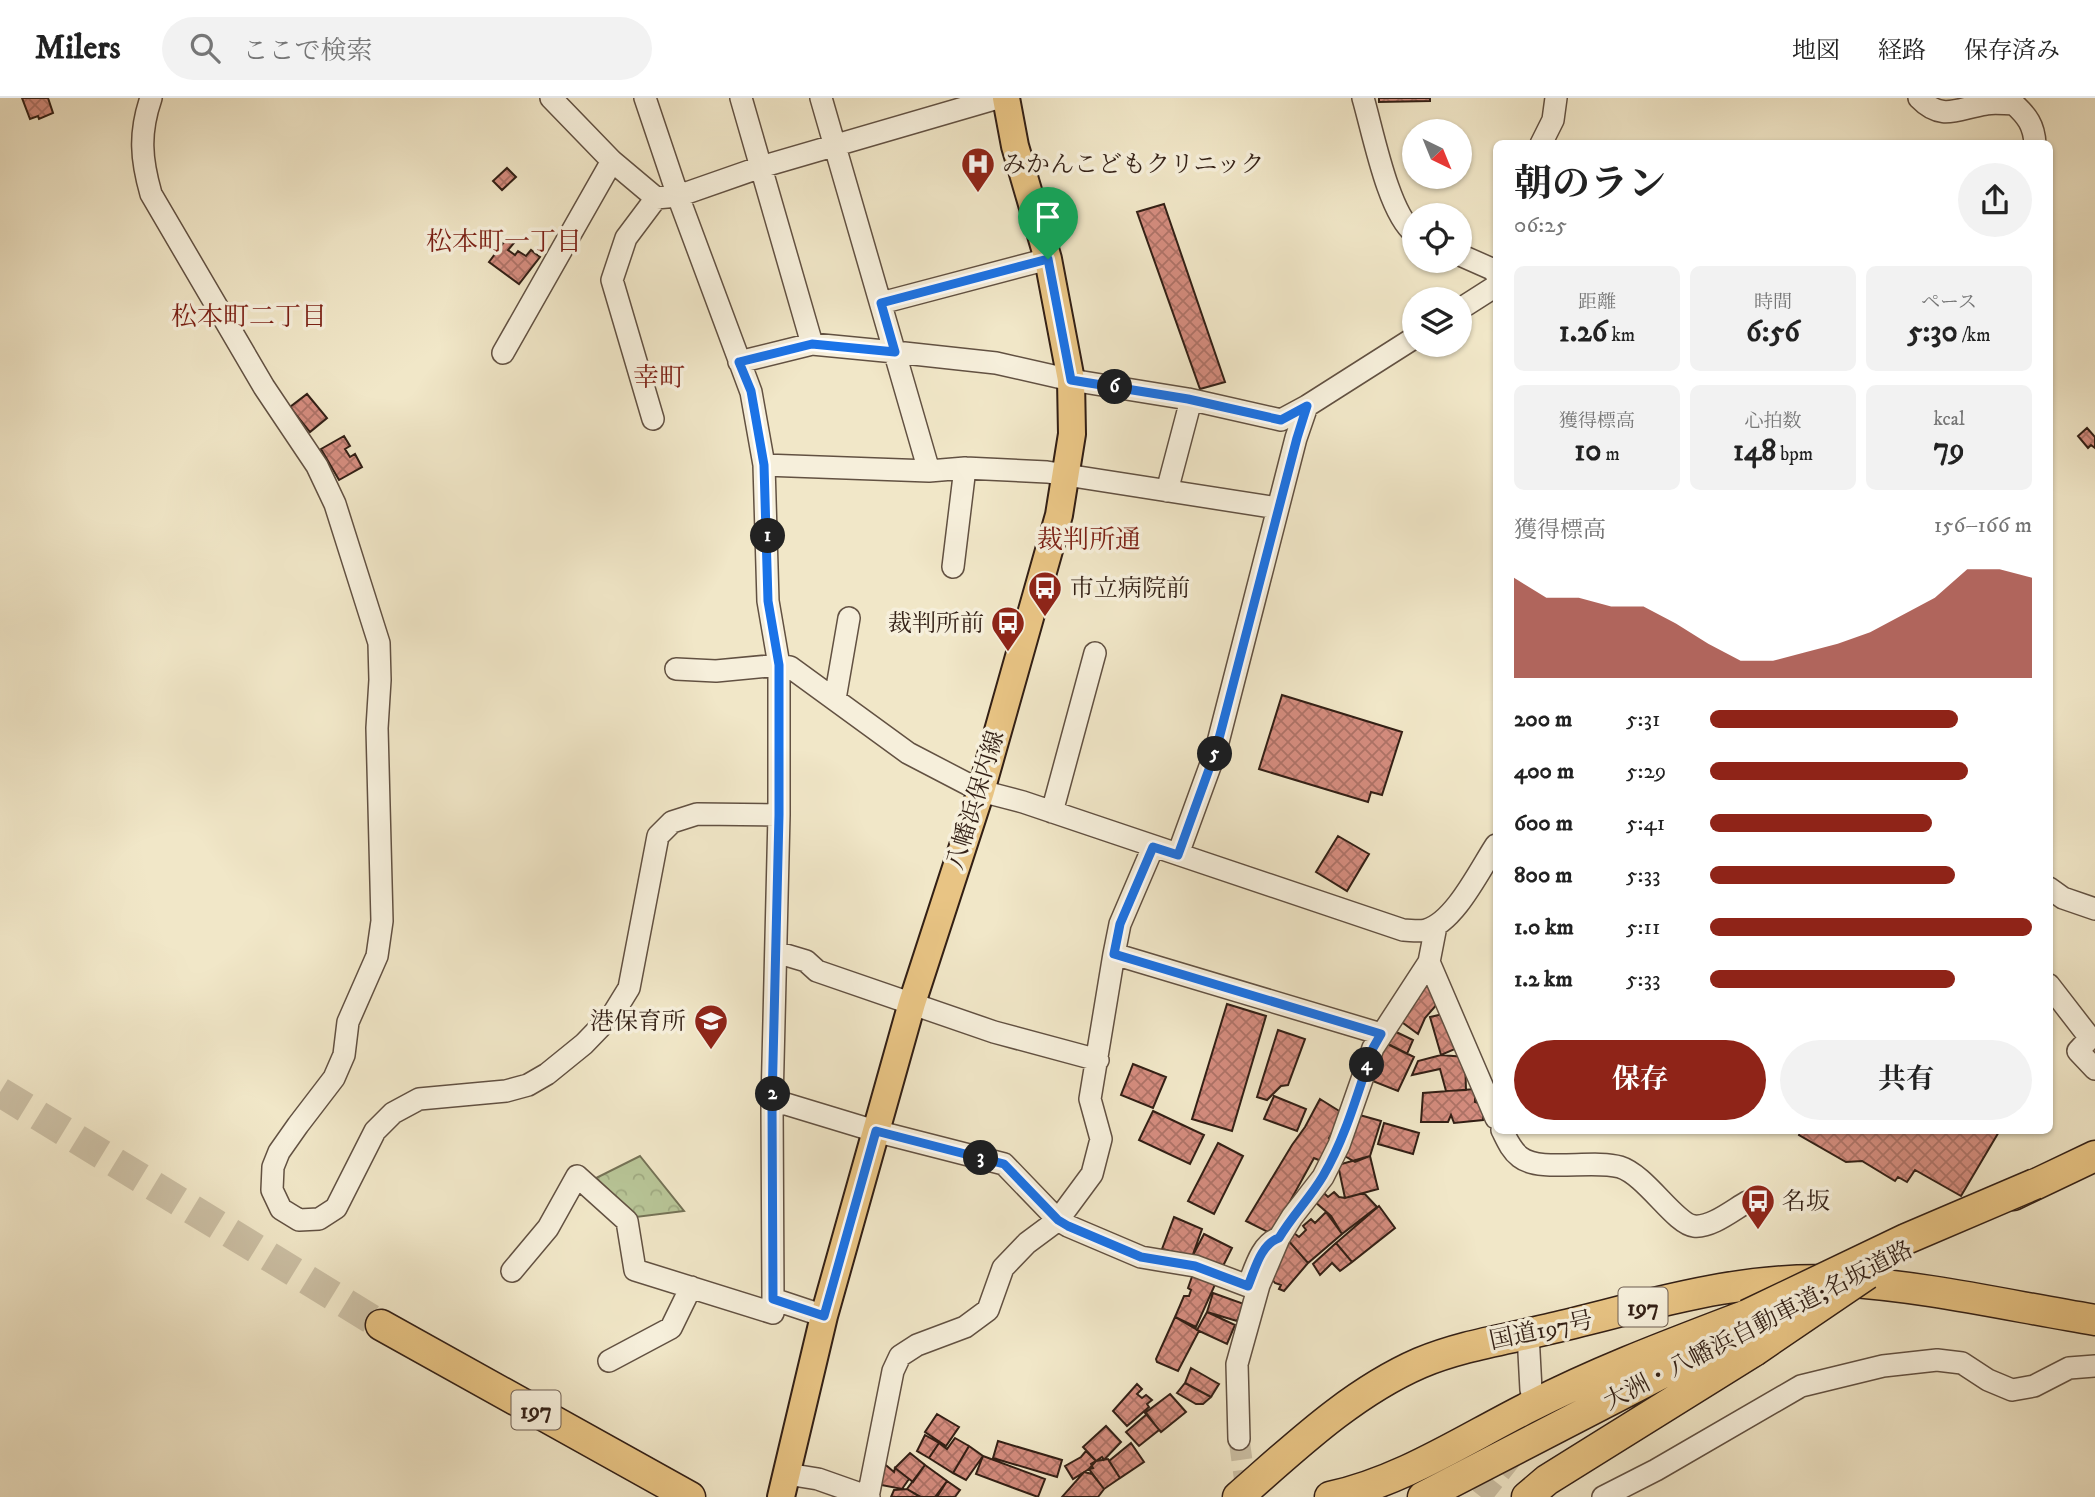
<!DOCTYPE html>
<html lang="ja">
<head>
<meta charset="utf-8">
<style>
  :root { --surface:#fff; --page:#f2f2f2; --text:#222; --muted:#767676; --line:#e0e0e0; --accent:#8f2418 }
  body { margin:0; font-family:"IM FELL DW Pica","Noto Serif JP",serif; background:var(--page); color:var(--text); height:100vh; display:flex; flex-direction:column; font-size:26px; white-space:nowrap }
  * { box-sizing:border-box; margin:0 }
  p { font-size:23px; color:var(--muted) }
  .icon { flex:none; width:38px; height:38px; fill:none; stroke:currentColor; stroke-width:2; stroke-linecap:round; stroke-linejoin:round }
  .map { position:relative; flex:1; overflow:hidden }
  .drawer { position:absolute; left:1493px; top:42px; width:560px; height:994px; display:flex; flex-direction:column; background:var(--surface); border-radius:10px; box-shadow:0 2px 5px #0004 }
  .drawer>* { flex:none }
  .needle { width:46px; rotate:137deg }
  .buttons { position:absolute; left:1402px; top:21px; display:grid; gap:14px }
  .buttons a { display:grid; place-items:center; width:70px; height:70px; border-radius:50%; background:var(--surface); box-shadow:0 2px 5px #0004; font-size:35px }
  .pin { position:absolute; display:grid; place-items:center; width:60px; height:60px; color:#fff; margin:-72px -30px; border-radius:50% 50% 50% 0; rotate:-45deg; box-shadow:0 0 7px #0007 }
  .pin .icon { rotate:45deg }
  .km { position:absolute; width:35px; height:35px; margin:-18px; border-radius:50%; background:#222; color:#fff; font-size:19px; line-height:35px; text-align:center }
  .round { display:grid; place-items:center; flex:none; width:74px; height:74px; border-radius:37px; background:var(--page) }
  .headline { display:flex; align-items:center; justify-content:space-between; height:119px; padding:0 21px }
  h1 { font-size:38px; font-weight:700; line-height:52px }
  .metrics { display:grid; grid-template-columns:repeat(3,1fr); gap:10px; height:119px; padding:7px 21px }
  .metrics div { display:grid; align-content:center; border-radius:10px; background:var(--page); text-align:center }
  .metrics b { font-size:30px; font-weight:700 }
  .metrics small { font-size:19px; font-weight:400 }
  .metrics p { font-size:19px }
  .chart { height:196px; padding:14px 21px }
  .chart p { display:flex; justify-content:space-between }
  .chart svg { width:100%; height:126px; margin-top:7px; fill:var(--accent); opacity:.7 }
  .primary-button { display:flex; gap:14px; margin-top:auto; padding:14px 21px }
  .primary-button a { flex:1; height:80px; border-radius:42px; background:var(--accent); color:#fff; font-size:28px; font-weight:700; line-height:80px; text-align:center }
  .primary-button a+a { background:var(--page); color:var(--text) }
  ul { padding:0 21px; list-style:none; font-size:23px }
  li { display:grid; grid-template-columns:112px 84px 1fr; align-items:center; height:52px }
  li i { height:18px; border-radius:9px; background:var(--accent) }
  header { display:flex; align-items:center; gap:42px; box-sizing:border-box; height:98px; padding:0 35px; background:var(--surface); border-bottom:2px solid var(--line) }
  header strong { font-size:33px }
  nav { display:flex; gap:38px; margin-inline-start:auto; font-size:24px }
  .search { width:490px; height:63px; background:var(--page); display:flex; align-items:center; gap:18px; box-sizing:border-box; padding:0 24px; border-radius:38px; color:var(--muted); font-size:26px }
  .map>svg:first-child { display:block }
</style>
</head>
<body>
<header>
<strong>Milers</strong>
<div class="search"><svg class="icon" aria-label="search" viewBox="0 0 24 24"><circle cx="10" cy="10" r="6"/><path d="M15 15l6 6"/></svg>ここで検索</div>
<nav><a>地図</a><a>経路</a><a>保存済み</a></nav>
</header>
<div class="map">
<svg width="2095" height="1399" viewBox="0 0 2095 1399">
  <defs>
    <pattern id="park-crowns" width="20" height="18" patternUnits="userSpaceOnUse" patternTransform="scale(1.75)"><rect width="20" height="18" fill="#b8c597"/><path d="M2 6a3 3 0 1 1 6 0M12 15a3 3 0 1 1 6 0" fill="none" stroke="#9fa981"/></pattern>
    <pattern id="building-cross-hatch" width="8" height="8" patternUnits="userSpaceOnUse" patternTransform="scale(1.75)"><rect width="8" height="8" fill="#d48c7e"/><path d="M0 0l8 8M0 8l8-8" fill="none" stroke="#ad7266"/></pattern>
  </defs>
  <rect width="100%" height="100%" fill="#f1e7c8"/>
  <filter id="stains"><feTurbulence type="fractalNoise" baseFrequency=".00286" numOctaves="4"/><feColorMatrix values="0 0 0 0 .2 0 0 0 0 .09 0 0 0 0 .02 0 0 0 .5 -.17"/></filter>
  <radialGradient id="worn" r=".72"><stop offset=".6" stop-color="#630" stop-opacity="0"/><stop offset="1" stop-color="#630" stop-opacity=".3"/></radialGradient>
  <path fill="url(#park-crowns)" stroke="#757256" stroke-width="2" d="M 640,1058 L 684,1113 L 636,1119 L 596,1080 Z"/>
  <path fill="url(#building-cross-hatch)" stroke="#321f15" stroke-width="2" d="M 22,0 L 48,0 L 53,15 L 39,21 L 38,18 L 30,21 Z
    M 1379,0 L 1430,0 L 1430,3 L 1379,4 Z
    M 507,70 L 516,79 L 502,92 L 493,83 Z
    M 1164,106 L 1225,284 L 1200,291 L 1137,114 Z
    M 507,140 L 514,145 L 508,152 L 515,157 L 518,153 L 526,158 L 531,152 L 540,159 L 519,186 L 489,164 Z
    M 307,296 L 327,320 L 310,334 L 290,309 Z
    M 2087,330 L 2095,339 L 2095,350 L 2091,347 L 2088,350 L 2078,338 Z
    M 344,338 L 350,348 L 345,351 L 350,359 L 355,356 L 362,369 L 339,382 L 321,351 Z
    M 1282,597 L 1402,634 L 1382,697 L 1371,694 L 1368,704 L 1259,671 Z
    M 1338,738 L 1369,756 L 1347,793 L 1316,774 Z
    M 1428,878 L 1445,897 L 1425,920 L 1418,936 L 1399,922 Z
    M 1227,906 L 1266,918 L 1232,1033 L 1192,1021 Z
    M 1452,914 L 1462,948 L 1441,957 L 1430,919 Z
    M 1278,932 L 1305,941 L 1288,987 L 1281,988 L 1267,1002 L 1257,999 Z
    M 1392,932 L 1413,942 L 1407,956 L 1383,944 Z
    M 1386,945 L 1414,959 L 1398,993 L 1370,982 Z
    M 1441,957 L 1465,959 L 1466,992 L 1446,993 L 1440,971 L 1412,977 L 1418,963 Z
    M 1133,966 L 1166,979 L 1153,1010 L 1121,997 Z
    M 1475,991 L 1475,1004 L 1485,1007 L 1483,1022 L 1454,1025 L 1451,1017 L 1448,1024 L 1421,1024 L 1423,995 Z
    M 1274,998 L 1306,1011 L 1297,1033 L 1264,1021 Z
    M 1320,1001 L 1344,1016 L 1329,1040 L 1335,1043 L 1321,1063 L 1314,1060 L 1272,1136 L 1246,1123 L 1292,1047 L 1305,1029 Z
    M 1153,1013 L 1204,1037 L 1190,1066 L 1139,1042 Z
    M 1356,1016 L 1381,1023 L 1370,1058 L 1355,1064 L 1343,1057 Z
    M 1384,1025 L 1419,1035 L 1413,1056 L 1378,1046 Z
    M 1801,1032 L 2000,1032 L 1961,1098 L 1915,1072 L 1907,1084 L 1898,1079 L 1895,1083 L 1862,1063 L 1846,1064 L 1799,1037 Z
    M 1218,1045 L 1243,1058 L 1214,1116 L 1188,1103 Z
    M 1370,1058 L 1378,1091 L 1345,1100 L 1338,1067 Z
    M 1334,1094 L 1339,1099 L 1345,1100 L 1364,1095 L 1377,1109 L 1342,1136 L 1331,1118 L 1314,1103 L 1324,1095 L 1328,1099 Z
    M 1379,1108 L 1395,1130 L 1352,1164 L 1336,1145 Z
    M 1326,1114 L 1342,1136 L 1308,1165 L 1287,1141 L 1294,1135 L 1299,1139 L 1306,1132 L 1303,1128 L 1311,1121 L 1315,1125 Z
    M 1174,1119 L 1202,1131 L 1192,1159 L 1162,1151 Z
    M 1204,1136 L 1232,1150 L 1220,1174 L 1192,1159 Z
    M 1287,1141 L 1308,1165 L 1284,1193 L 1279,1191 L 1281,1187 L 1275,1185 L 1271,1180 Z
    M 1336,1145 L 1352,1164 L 1340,1173 L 1332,1165 L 1320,1177 L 1313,1166 Z
    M 1194,1173 L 1218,1180 L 1196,1229 L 1175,1219 L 1184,1198 L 1189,1198 L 1191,1192 L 1188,1190 Z
    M 1213,1195 L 1244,1206 L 1237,1223 L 1207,1214 Z
    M 1207,1214 L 1235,1227 L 1227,1246 L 1197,1232 Z
    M 1175,1219 L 1199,1233 L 1178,1273 L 1157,1264 L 1156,1261 Z
    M 1191,1270 L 1219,1286 L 1211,1299 L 1185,1285 Z
    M 1185,1285 L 1211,1299 L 1203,1306 L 1196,1306 L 1177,1295 Z
    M 1137,1286 L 1142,1291 L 1137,1296 L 1142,1300 L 1146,1297 L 1152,1302 L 1147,1306 L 1149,1309 L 1127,1328 L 1113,1313 Z
    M 1170,1296 L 1186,1314 L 1161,1334 L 1145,1315 Z
    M 937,1316 L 959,1329 L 946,1348 L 925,1334 Z
    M 1147,1316 L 1159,1332 L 1139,1348 L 1126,1334 Z
    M 1106,1328 L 1121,1344 L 1104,1362 L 1102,1359 L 1096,1363 L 1083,1349 Z
    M 925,1337 L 939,1345 L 929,1360 L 917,1353 Z
    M 955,1340 L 969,1348 L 953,1375 L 929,1360 L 939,1345 L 947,1351 Z
    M 998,1343 L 1062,1362 L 1057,1379 L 993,1360 Z
    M 1131,1345 L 1144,1364 L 1120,1380 L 1109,1363 Z
    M 969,1348 L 983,1358 L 966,1382 L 953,1375 Z
    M 1086,1353 L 1096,1363 L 1089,1371 L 1073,1381 L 1065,1368 L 1081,1359 Z
    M 910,1355 L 925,1367 L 913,1384 L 895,1370 Z
    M 983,1358 L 1045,1381 L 1038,1399 L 976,1376 Z
    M 1108,1361 L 1120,1380 L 1104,1391 L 1089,1371 L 1093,1370 L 1091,1366 L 1096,1363 Z
    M 881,1363 L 894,1374 L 895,1370 L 909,1381 L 902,1391 L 876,1386 Z
    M 925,1367 L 947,1383 L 935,1399 L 920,1399 L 907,1391 Z
    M 1084,1374 L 1092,1376 L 1104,1391 L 1098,1399 L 1062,1399 Z
    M 947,1383 L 960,1392 L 955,1399 L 937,1399 Z
    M 907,1391 L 921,1399 L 891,1399 L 894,1392 Z"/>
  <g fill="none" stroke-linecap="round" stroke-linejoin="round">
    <path stroke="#cbbfa4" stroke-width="21" stroke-dasharray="21 10" stroke-linecap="butt" d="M 1239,1341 L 1247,1399
      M 1481,1399 L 1519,1351"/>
    <path stroke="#cbbfa4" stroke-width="30" stroke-dasharray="30 15" stroke-linecap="butt" d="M 0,994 L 381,1227"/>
    <g stroke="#625142" stroke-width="24">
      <path id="minor" d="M 151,0 C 139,35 141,61 151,96 L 264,289 L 317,368 L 335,406 L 379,545 L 380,582 L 377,630 L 382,823 L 377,858 L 348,924 L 344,957 L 334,980 L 298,1027 L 279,1054 L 273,1069 L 272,1092 L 281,1111 L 299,1122 L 319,1121 L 336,1110 L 375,1033 L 393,1015 L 419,1001 L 506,993 L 528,987 L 547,976 L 584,946 L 613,916 L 629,890 L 658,738 L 672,724 L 697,716 L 779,717
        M 551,0 L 612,63 L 656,100 L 678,98 L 761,69 L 998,0
        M 645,0 L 678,98 L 751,294 L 764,367 L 768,503 L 779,567 L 779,717 L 772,1005 L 773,1201 L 824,1218
        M 741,0 L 812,246
        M 821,0 L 929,373
        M 1363,0 C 1373,34 1388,114 1414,135
        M 1919,0 C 1942,24 1958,10 1986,6 C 1995,4 2005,6 2014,6 C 2027,18 2034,27 2035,46
        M 1541,46 L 1553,22 L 1556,0
        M 1460,157 L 1494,172 L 1496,176
        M 881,205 L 1048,161
        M 1460,211 L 1496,188
        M 503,255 L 612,63
        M 739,264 L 812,246 L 895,254 L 996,265 L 1071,282 L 1188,301 L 1281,322 L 1307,308 L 1414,240
        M 653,321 L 612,182 L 626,140 L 656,100
        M 764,367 L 929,373 L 965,370 L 1047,374 L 1278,410
        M 1167,393 L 1191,302
        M 953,469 L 965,370
        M 676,571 L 716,573 L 779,567 L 790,569 L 908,655 L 981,693 L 1023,704 L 1403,832 C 1410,832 1419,834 1426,832 C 1455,824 1480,771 1496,747
        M 835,601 L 849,520
        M 1052,714 L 1095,555
        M 1178,756 L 1216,652 L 1296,340 L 1307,308
        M 2049,790 L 2063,800 L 2095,811
        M 776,854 L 806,863 L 817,873 L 994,934 L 1098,962
        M 1114,856 L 1381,936
        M 1429,864 L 1496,1020
        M 2049,887 L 2090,940 L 2078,953 L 2095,971
        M 772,1005 L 786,1006 L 875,1033 L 1004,1066 L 1058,1122 L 1068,1128 L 1141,1159 L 1195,1168 L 1248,1188 C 1255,1171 1261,1146 1279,1140
        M 1502,1032 C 1507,1042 1511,1052 1520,1059 C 1540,1075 1593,1061 1620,1069 C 1646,1077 1675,1126 1694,1128 C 1711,1130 1733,1112 1747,1104
        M 512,1173 L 548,1130 L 577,1078 L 627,1123 L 635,1172 L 773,1215 L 773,1201
        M 1528,1236 L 1531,1292
        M 609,1263 L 671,1230 L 691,1189
        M 1239,1341 L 1237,1266 L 1259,1187 L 1279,1140 L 1292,1119 L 1323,1079 L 1339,1047 L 1373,950 L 1429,864 L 1436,828
        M 787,1376 L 818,1381 L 869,1399
        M 868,1399 L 893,1273 L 900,1258 L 917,1247 L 965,1229 L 988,1212 L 1003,1170 L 1027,1145 L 1058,1122 L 1092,1076 L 1101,1041 L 1090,1001 L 1114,856 L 1120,826 L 1153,749
        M 1603,1399 L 1656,1372 L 1801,1288 L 1883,1268 L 1937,1262 L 1962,1265 L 1988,1282 L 2012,1292 L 2034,1288 L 2069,1270 L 2095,1268"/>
    </g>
    <g stroke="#321f15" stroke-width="30">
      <path id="major" d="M 781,1399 L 824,1218 L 912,905 L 981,693 L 1059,417 L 1072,336 L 1071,282 L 1048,161 L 1015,48 L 1006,0"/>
    </g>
    <g stroke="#321f15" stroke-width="33">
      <path id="highway" d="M 2013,1097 L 2095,1058
        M 381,1227 L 690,1399
        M 1238,1399 C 1294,1350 1351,1295 1420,1265 C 1463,1247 1509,1241 1553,1230 C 1646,1208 1742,1177 1839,1183 C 1925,1188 2010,1208 2095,1222
        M 1330,1399 C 1400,1384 1462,1343 1525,1311 C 1596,1274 1671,1246 1747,1217
        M 1423,1399 L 1726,1242
        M 1527,1399 L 1547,1382 L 1754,1253"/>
    </g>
    <use href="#minor" stroke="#f6efdb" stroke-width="21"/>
    <use href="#major" stroke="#e8c484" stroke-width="26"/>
    <use href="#highway" stroke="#e8c484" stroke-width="30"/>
    <g stroke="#321f15" stroke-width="33" stroke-linecap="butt">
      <path id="highway-bridge" d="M 1747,1217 L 1906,1141 L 2035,1086
        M 1754,1253 L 1867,1176"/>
    </g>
    <use href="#highway-bridge" stroke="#e8c484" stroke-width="30"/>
  </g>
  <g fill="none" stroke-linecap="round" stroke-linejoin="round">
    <g stroke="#fff" stroke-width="14">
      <path id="route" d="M 1048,161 L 1071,282 L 1188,301 L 1281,322 L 1307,308 L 1297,340 L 1216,652 L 1178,757 L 1153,749 L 1120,826 L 1114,856 L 1381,936 L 1373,950 C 1358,993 1346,1039 1323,1078 C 1310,1100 1292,1118 1279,1140 C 1261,1146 1255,1171 1248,1188 L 1195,1168 L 1141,1159 L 1068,1128 L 1058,1122 L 1004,1066 L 876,1033 L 824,1218 L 773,1201 L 772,1005 L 779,717 L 779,567 L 768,503 L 764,367 L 751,293 L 739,264 L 812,246 L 895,254 L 881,205 Z"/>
    </g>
    <use href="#route" stroke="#1a73e8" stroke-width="9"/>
  </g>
  <defs>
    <g id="hospital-pin" transform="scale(1.75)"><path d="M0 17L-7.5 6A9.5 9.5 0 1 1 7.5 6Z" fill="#8f2418" stroke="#f6efdb"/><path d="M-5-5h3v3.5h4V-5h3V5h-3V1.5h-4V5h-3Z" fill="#fff"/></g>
    <g id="bus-pin" transform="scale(1.75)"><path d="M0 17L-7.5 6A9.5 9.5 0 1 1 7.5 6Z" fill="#8f2418" stroke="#f6efdb"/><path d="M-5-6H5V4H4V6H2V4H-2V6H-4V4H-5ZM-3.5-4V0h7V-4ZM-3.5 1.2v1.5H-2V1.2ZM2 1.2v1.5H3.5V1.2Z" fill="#fff"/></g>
    <g id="school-pin" transform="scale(1.75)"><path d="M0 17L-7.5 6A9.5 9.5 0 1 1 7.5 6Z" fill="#8f2418" stroke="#f6efdb"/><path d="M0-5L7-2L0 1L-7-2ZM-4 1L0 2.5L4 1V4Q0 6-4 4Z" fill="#fff"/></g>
  </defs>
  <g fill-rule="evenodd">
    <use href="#hospital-pin" x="978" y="66"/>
    <use href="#bus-pin" x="1045" y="490"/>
    <use href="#bus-pin" x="1008" y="525"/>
    <use href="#school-pin" x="711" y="923"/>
    <use href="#bus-pin" x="1758" y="1103"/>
  </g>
  <g text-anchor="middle" stroke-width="7" stroke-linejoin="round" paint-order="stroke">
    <g fill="#f6efdb" stroke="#6d5d50" stroke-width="2">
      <rect x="1618.5" y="1189.5" width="49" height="39" rx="5"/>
      <rect x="511.5" y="1292.5" width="49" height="39" rx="5"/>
    </g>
    <g font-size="23" font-weight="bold" fill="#321f15">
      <text x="1643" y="1217">197</text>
      <text x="536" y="1320">197</text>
    </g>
    <g font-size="24" fill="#321f15" stroke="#f6efdb" text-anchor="start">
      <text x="1002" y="74">みかんこどもクリニック</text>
      <text x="1070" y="498">市立病院前</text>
      <text x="984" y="533" text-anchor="end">裁判所前</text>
      <text x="686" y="931" text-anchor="end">港保育所</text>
      <text x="1782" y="1111">名坂</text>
    </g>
    <g font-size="24" fill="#321f15" stroke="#f6efdb">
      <text transform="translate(975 702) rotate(-73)" y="8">八幡浜保内線</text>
      <text transform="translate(1758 1227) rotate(-27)" y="8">大洲・八幡浜自動車道;名坂道路</text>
      <text transform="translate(1541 1232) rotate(-12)" y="8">国道197号</text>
    </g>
    <g font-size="26" fill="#7a1f14" stroke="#f6efdb">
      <text x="504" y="152">松本町一丁目</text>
      <text x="249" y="227">松本町二丁目</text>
      <text x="659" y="288">幸町</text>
      <text x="1089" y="450">裁判所通</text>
    </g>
  </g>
  <rect width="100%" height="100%" filter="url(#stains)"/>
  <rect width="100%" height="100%" fill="url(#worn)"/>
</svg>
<div class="buttons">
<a><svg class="needle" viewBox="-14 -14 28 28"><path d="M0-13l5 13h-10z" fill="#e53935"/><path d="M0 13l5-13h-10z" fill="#767676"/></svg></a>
<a><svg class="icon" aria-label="locate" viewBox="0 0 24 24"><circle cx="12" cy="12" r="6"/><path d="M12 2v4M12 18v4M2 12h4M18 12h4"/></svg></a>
<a><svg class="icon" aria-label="layers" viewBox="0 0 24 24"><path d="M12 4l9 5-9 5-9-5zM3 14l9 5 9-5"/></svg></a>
</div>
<div class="pin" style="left:1048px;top:161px;background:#1e9e55"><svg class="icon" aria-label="arrive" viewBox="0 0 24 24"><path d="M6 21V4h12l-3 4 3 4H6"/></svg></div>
<b class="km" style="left:768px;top:438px">1</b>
<b class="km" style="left:773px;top:996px">2</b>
<b class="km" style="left:981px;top:1060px">3</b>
<b class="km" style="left:1367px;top:967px">4</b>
<b class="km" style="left:1215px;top:656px">5</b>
<b class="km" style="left:1115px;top:289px">6</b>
<section class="drawer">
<div class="headline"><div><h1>朝のラン</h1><p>06:25</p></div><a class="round"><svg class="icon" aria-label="share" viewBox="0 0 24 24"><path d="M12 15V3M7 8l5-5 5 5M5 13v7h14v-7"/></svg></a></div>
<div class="metrics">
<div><p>距離</p><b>1.26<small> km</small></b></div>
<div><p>時間</p><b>6:56</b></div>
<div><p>ペース</p><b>5:30<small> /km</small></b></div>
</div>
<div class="metrics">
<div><p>獲得標高</p><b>10<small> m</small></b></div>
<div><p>心拍数</p><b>148<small> bpm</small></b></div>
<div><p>kcal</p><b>79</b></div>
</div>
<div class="chart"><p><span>獲得標高</span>156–166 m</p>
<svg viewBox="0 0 160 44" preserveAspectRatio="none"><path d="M0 44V9L10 16L20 16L30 19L40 19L50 25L60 32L70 38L80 38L90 35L100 32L110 28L120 22L130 16L140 6L150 6L160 9V44z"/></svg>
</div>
<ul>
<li><b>200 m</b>5:31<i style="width:77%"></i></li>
<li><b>400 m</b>5:29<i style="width:80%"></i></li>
<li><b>600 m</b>5:41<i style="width:69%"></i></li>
<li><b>800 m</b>5:33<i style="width:76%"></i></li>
<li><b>1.0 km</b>5:11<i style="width:100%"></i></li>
<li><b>1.2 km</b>5:33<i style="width:76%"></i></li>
</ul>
<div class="primary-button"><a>保存</a><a>共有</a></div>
</section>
</div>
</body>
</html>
